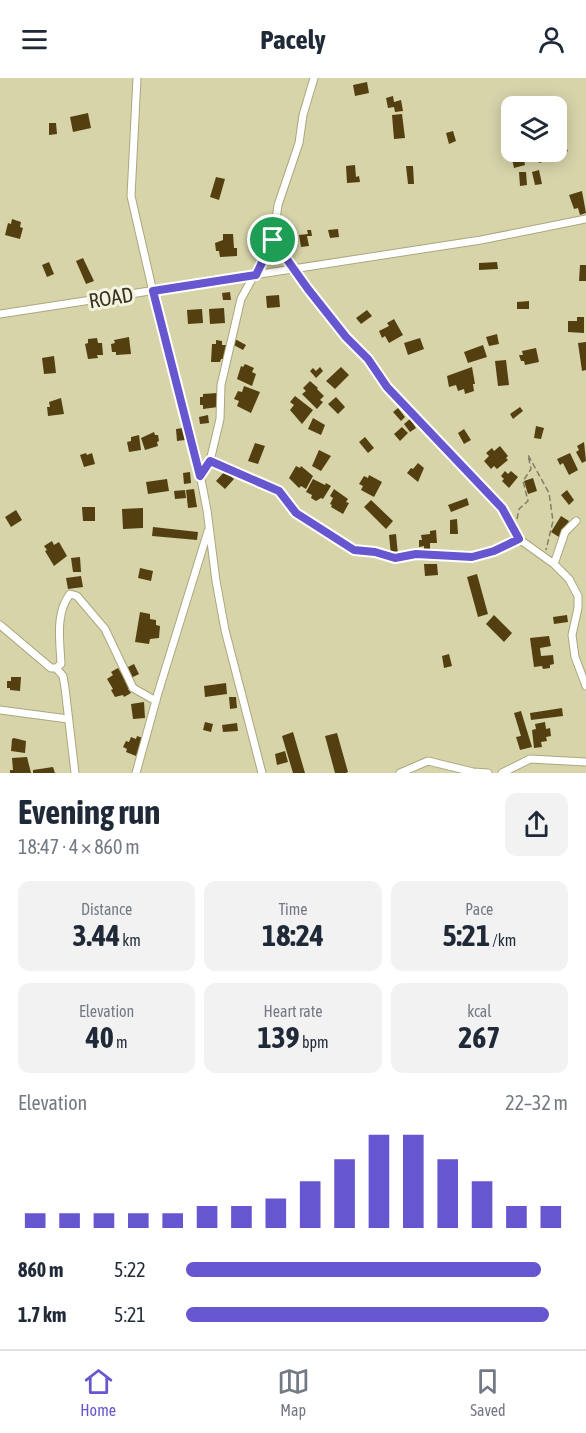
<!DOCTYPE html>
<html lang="en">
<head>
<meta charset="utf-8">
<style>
  :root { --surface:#fff; --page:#f2f2f3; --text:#1f2937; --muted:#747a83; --line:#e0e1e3; --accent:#6656cf }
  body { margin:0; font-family:"Asap Condensed",sans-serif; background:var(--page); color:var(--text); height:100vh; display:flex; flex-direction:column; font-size:22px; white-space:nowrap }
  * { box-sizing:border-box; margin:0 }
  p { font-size:20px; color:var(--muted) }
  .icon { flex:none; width:33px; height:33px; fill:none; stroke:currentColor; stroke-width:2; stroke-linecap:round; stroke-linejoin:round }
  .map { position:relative; height:695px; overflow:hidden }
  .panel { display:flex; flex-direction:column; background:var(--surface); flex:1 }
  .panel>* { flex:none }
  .buttons { position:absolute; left:501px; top:18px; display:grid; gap:12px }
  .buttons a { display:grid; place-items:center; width:66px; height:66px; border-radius:12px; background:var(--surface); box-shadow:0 3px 15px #0003; font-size:30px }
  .pin { position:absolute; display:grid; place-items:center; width:51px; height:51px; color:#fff; margin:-26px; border:3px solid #fff; border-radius:50%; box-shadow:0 2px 6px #0007 }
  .round { display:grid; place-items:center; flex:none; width:63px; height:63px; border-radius:12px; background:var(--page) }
  .overview { display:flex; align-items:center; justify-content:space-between; height:102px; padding:0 18px }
  h1 { font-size:33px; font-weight:700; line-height:45px }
  .metrics { display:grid; grid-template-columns:repeat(3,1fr); gap:9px; height:102px; padding:6px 18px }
  .metrics div { display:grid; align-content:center; border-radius:12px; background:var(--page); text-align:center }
  .metrics b { font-size:30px; font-weight:700 }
  .metrics small { font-size:16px; font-weight:400 }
  .metrics p { font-size:16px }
  .chart { height:168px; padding:12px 18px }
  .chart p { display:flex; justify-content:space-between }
  .chart svg { width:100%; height:108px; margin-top:6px; stroke:var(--accent); stroke-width:6 }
  ul { padding:0 18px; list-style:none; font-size:20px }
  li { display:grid; grid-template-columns:96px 72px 1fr; align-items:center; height:45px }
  li i { height:15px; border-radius:8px; background:var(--accent) }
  header { display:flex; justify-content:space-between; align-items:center; height:78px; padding:0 18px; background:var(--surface); font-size:27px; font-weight:700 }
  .menu { display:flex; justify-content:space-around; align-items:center; height:84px; border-top:2px solid var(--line); background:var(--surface); font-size:16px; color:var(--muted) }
  .menu a { display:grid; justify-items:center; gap:3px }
  .menu .selected { color:var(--accent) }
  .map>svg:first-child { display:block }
</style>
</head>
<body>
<header><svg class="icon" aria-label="menu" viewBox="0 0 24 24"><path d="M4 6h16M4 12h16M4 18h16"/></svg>Pacely<svg class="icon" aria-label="person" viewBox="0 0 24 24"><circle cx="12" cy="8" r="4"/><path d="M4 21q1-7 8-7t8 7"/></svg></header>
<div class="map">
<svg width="586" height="695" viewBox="0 0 586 695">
  <rect width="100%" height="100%" fill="#d7d4aa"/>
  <path fill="#533f10" d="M 367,4 L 369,15 L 355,18 L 353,7 Z
    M 393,18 L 394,24 L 401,22 L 403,33 L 395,34 L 394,29 L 388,30 L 386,20 Z
    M 88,35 L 91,50 L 73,54 L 70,39 Z
    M 402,36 L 405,60 L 394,61 L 392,37 Z
    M 49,45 L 56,45 L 57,56 L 49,57 Z
    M 453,53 L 456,63 L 449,66 L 446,55 Z
    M 562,61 L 568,73 L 558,79 L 557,75 L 553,78 L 551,74 L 556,74 L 556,64 Z
    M 508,63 L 512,63 L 512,74 L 527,74 L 529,81 L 524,82 L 525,87 L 514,90 Z
    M 547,77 L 549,82 L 539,85 L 537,80 Z
    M 355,87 L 356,99 L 359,98 L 360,104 L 347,105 L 346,88 Z
    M 406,88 L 413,88 L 414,106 L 408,106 Z
    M 539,92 L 542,106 L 535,107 L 532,94 Z
    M 519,94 L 526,94 L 527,107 L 520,108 Z
    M 216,99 L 225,101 L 219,122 L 210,119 Z
    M 582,113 L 586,135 L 580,137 L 578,130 L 574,131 L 569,117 Z
    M 12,141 L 21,144 L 20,149 L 23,150 L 20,161 L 5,157 L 8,145 L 11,146 Z
    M 338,151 L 339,159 L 330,160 L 328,152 Z
    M 307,152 L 311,152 L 312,158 L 307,158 L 309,168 L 301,169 L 299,157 L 308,156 Z
    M 223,156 L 233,156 L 234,170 L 237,170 L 237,178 L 220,179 L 219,173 L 216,173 L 215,165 L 223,162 Z
    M 83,180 L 94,203 L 86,206 L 76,183 Z
    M 49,184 L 54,196 L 47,199 L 42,187 Z
    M 497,184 L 498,191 L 479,192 L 479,185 Z
    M 580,187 L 586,187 L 586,203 L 579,203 Z
    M 230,214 L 231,222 L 223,222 L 222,215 Z
    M 279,217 L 280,229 L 267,230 L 266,218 Z
    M 529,223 L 529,231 L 517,231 L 517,224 Z
    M 224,230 L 225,245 L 210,246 L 209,231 Z
    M 202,231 L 203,245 L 188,246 L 187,232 Z
    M 367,232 L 372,238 L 361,246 L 356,240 Z
    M 577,239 L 584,239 L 584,255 L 568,254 L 568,243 L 577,243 Z
    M 394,241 L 403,257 L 389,265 L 385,258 L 382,260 L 379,253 L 389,248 L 387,245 Z
    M 497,256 L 499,266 L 489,268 L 486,259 Z
    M 129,259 L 131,276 L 116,277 L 116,274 L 112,274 L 111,266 L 115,265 L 114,262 Z
    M 97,260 L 98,265 L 102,265 L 103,277 L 97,277 L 98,280 L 88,281 L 85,266 L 88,265 L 88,261 Z
    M 420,260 L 424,271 L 408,277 L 404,265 Z
    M 235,261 L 246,267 L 243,272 L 232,266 Z
    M 216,262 L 222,263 L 222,267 L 227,267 L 226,281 L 221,281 L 220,284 L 211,284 L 212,266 L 216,266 Z
    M 586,264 L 586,292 L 582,293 L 578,265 Z
    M 483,267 L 487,279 L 468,285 L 464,274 Z
    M 536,270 L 539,284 L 525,287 L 524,283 L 521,283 L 519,277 L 523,277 L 522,273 Z
    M 54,278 L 56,295 L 44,296 L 42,280 Z
    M 506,282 L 509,307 L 498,308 L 495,283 Z
    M 245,286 L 254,290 L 252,294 L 256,296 L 252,308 L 237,301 L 241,288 L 243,289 Z
    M 320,289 L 323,293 L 316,300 L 310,293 L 313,290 L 316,293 Z
    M 341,289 L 349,297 L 335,311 L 326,303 Z
    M 472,289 L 475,306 L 473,306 L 474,313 L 465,316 L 464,311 L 458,313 L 456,307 L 449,309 L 447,298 Z
    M 310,303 L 318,310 L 317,311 L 324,318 L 320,322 L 323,324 L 317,331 L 302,316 L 306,313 L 303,310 Z
    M 244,308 L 260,314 L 251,335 L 237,328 L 239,323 L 234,321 L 238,313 L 242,314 Z
    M 217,315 L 218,329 L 203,331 L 203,327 L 200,327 L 200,319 L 203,319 L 203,316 Z
    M 295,318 L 313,332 L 302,346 L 290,332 L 294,327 L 290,324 Z
    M 336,319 L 345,329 L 338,336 L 328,326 Z
    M 61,320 L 64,336 L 48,338 L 47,329 L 50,329 L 49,324 Z
    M 520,329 L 523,333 L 513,341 L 510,336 Z
    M 398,330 L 405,339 L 401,343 L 393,334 Z
    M 208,337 L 209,345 L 200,346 L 199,339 Z
    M 313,340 L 325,347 L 321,357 L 308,351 Z
    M 410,341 L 416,350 L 410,354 L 404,346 Z
    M 536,348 L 544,350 L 541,361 L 534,360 Z
    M 402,349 L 408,355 L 400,363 L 394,356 Z
    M 183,350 L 185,362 L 177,363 L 176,351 Z
    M 464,351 L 471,362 L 464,366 L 458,355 Z
    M 154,354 L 155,357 L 158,357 L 159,363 L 157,364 L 158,368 L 145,372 L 141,360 Z
    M 139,357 L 141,372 L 129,374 L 127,364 L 131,363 L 131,359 Z
    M 365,359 L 374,370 L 368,375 L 359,364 Z
    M 584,364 L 586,383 L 582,385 L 576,374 L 579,372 L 577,368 Z
    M 255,365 L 265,368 L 258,386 L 248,383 Z
    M 500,368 L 508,378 L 506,380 L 508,382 L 497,391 L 494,388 L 491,391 L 484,383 L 489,378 L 486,375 L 492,370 L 494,373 Z
    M 319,372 L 331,378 L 321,393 L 312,388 Z
    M 86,375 L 87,377 L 92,375 L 95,386 L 84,389 L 80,377 Z
    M 570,375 L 578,392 L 569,397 L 563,385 L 560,387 L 557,381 Z
    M 418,385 L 424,390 L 418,404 L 407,395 L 411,390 L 413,391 Z
    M 296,388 L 300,390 L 301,388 L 313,398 L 306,411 L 301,408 L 299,410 L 289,400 Z
    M 225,393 L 234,401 L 225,411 L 216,403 Z
    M 505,393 L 508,396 L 511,393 L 518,399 L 509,410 L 502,403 L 504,401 L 501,398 Z
    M 190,394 L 191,405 L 184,406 L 183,395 Z
    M 369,397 L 382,404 L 374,419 L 361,412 L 363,408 L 359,406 L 364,398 L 368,400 Z
    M 533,400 L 537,413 L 528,416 L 524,403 Z
    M 167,401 L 169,413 L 148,416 L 146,404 Z
    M 313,401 L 325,407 L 326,405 L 331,408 L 323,421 L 321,420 L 316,423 L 311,420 L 312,417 L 306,414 Z
    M 194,411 L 197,429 L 188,430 L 186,412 Z
    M 334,411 L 348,421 L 346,424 L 349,425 L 343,436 L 331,429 L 332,427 L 330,426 L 333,420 L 330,418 Z
    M 185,412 L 186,420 L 175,421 L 174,413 Z
    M 567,412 L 574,422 L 569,427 L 561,417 Z
    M 467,420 L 469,427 L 451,434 L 448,427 Z
    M 371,422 L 393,443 L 386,451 L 364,429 Z
    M 82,429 L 95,429 L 95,443 L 83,443 Z
    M 143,430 L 143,450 L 123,451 L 122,431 Z
    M 16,432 L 22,442 L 11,449 L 5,439 Z
    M 561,438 L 569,443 L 559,459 L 551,454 Z
    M 457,441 L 458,456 L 450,456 L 450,442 Z
    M 153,449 L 198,454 L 197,462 L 152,458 Z
    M 436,452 L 437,465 L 430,465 L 430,472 L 424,472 L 424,468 L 419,469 L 419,462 L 422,462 L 421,457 L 430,456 L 430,453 Z
    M 396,456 L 398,477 L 391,477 L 389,457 Z
    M 52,463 L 54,467 L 59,464 L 67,478 L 54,488 L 45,473 L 47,472 L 44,468 Z
    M 80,479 L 81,494 L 73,494 L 71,480 Z
    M 424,486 L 437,486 L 438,497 L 425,498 Z
    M 140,490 L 153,493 L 151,503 L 138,500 Z
    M 477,496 L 488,536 L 478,539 L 467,499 Z
    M 81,498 L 83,509 L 68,511 L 66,500 Z
    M 140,534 L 150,536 L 150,541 L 156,542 L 156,547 L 160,548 L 159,560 L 150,561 L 149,566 L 135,564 Z
    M 494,537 L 512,555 L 504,564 L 486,546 Z
    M 567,537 L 568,544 L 554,546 L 553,539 Z
    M 549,558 L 551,568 L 540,570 L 541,578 L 553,577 L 554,586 L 550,587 L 550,590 L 543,591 L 542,588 L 534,589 L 530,560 Z
    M 449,576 L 452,588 L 444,590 L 442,578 Z
    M 134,586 L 139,596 L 129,601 L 124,591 Z
    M 118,590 L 130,610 L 128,611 L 131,615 L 124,619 L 123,617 L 115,619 L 111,612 L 113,611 L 107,601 L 113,597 L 111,594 Z
    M 11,599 L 21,599 L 20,613 L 10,612 L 10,610 L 7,610 L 7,603 L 11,603 Z
    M 226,605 L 227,616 L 205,619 L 204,608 Z
    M 229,619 L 236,619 L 237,630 L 230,631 Z
    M 144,624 L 145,640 L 133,641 L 131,626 Z
    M 562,630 L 563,638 L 531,642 L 530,635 Z
    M 521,633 L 532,669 L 520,672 L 516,659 L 521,658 L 514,635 Z
    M 205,644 L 213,646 L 211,654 L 203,652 Z
    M 545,644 L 546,651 L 550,650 L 551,658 L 546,659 L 547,663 L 541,664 L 542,669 L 534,670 L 532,652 L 536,651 L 535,646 Z
    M 237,645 L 238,653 L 223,654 L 222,647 Z
    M 293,654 L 305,695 L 293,695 L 282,658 Z
    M 337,655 L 348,694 L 346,695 L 335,695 L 325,658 Z
    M 137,658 L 143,660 L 136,678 L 126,674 L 127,671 L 123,669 L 126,663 L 129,664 L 131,659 L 136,661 Z
    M 14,660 L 26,663 L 25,675 L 11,673 L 12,661 Z
    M 285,673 L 288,684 L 277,687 L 275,676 Z
    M 27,679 L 31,695 L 10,695 L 10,692 L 13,692 L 12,680 Z
    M 53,689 L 55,695 L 33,695 L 33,692 Z"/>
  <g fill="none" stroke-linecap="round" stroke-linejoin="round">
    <g stroke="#aaa77e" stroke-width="9">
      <path id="street" d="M 137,0 L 131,118 L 153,214 L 196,376 L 207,432 L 216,503 L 225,552 L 262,695
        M 273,162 L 308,211 L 346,259 L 368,281 L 387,309 L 502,430 L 519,461 L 554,486 L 569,501 L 578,518 L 578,530 L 572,557 L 575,579 L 586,608
        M 0,236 L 481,162 L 586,141
        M 210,383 L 220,341 L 221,307 L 241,221 L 273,162 L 278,127 L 299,65 L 303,37 L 314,0
        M 200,398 L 210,383 L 279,413 L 296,435 L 354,472 L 375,474 L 395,480 L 416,476 L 472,479 L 494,473 L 519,461
        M 554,486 L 565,454 L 576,443
        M 0,547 L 51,590 L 56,590 L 61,586 C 60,563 55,535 70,516 L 77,518 L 105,551 L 133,610 L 156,623
        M 56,590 L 63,598 L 65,610 L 75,695
        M 0,632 L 68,641
        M 136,695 L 158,615 L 208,453
        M 400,695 L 428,683 L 473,694 L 488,695
        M 502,695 L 530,681 L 586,684"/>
    </g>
    <path stroke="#828063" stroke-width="1.5" stroke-dasharray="6 3" stroke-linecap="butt" d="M 517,441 L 519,431 L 528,423 L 523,403 L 531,391 L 528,377 L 549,415 L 553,443 L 546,472"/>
    <use href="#street" stroke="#fff" stroke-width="7"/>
  </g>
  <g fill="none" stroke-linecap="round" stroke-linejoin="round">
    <g stroke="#fff" stroke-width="12">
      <path id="route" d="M 273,162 L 308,211 L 346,259 L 368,281 L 387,309 L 502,430 L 519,461 L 494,473 L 472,479 L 416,476 L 395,480 L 375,474 L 354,472 L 296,435 L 279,413 L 210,383 L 200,398 L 153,213 L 256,197 Z"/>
    </g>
    <use href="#route" stroke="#6656cf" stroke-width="8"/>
  </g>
  <g text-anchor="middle" stroke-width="6" stroke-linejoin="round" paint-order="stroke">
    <g font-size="21" fill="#363524" stroke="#f5f4df">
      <text transform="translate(111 220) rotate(-9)" y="7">ROAD</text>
    </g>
  </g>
</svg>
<div class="buttons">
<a><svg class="icon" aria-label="layers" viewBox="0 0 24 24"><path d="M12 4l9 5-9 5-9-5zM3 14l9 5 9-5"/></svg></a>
</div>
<div class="pin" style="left:273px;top:162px;background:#1e9e55"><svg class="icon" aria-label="arrive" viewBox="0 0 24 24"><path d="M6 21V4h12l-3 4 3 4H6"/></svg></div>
</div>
<section class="panel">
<div class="overview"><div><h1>Evening run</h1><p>18:47 · 4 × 860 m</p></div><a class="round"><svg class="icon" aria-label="share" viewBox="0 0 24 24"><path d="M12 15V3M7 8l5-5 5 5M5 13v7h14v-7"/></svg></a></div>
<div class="metrics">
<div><p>Distance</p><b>3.44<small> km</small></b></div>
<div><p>Time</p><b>18:24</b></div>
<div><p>Pace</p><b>5:21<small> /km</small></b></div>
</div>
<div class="metrics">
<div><p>Elevation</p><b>40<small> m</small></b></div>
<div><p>Heart rate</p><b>139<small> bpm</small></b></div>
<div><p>kcal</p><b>267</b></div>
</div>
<div class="chart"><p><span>Elevation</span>22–32 m</p>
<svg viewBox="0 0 160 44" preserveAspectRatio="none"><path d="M5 44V38M15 44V38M25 44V38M35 44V38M45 44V38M55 44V35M65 44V35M75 44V32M85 44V25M95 44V16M105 44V6M115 44V6M125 44V16M135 44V25M145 44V35M155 44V35"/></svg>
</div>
<ul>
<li><b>860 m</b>5:22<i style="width:93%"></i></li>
<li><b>1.7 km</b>5:21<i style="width:95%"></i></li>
</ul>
</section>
<nav class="menu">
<a class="selected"><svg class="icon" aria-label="home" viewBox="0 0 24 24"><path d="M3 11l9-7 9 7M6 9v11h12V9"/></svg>Home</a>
<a><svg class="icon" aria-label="map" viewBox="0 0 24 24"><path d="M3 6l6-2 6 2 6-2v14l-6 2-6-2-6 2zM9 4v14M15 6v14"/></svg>Map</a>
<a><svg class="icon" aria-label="saved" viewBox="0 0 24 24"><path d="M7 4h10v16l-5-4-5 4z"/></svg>Saved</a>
</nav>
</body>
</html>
